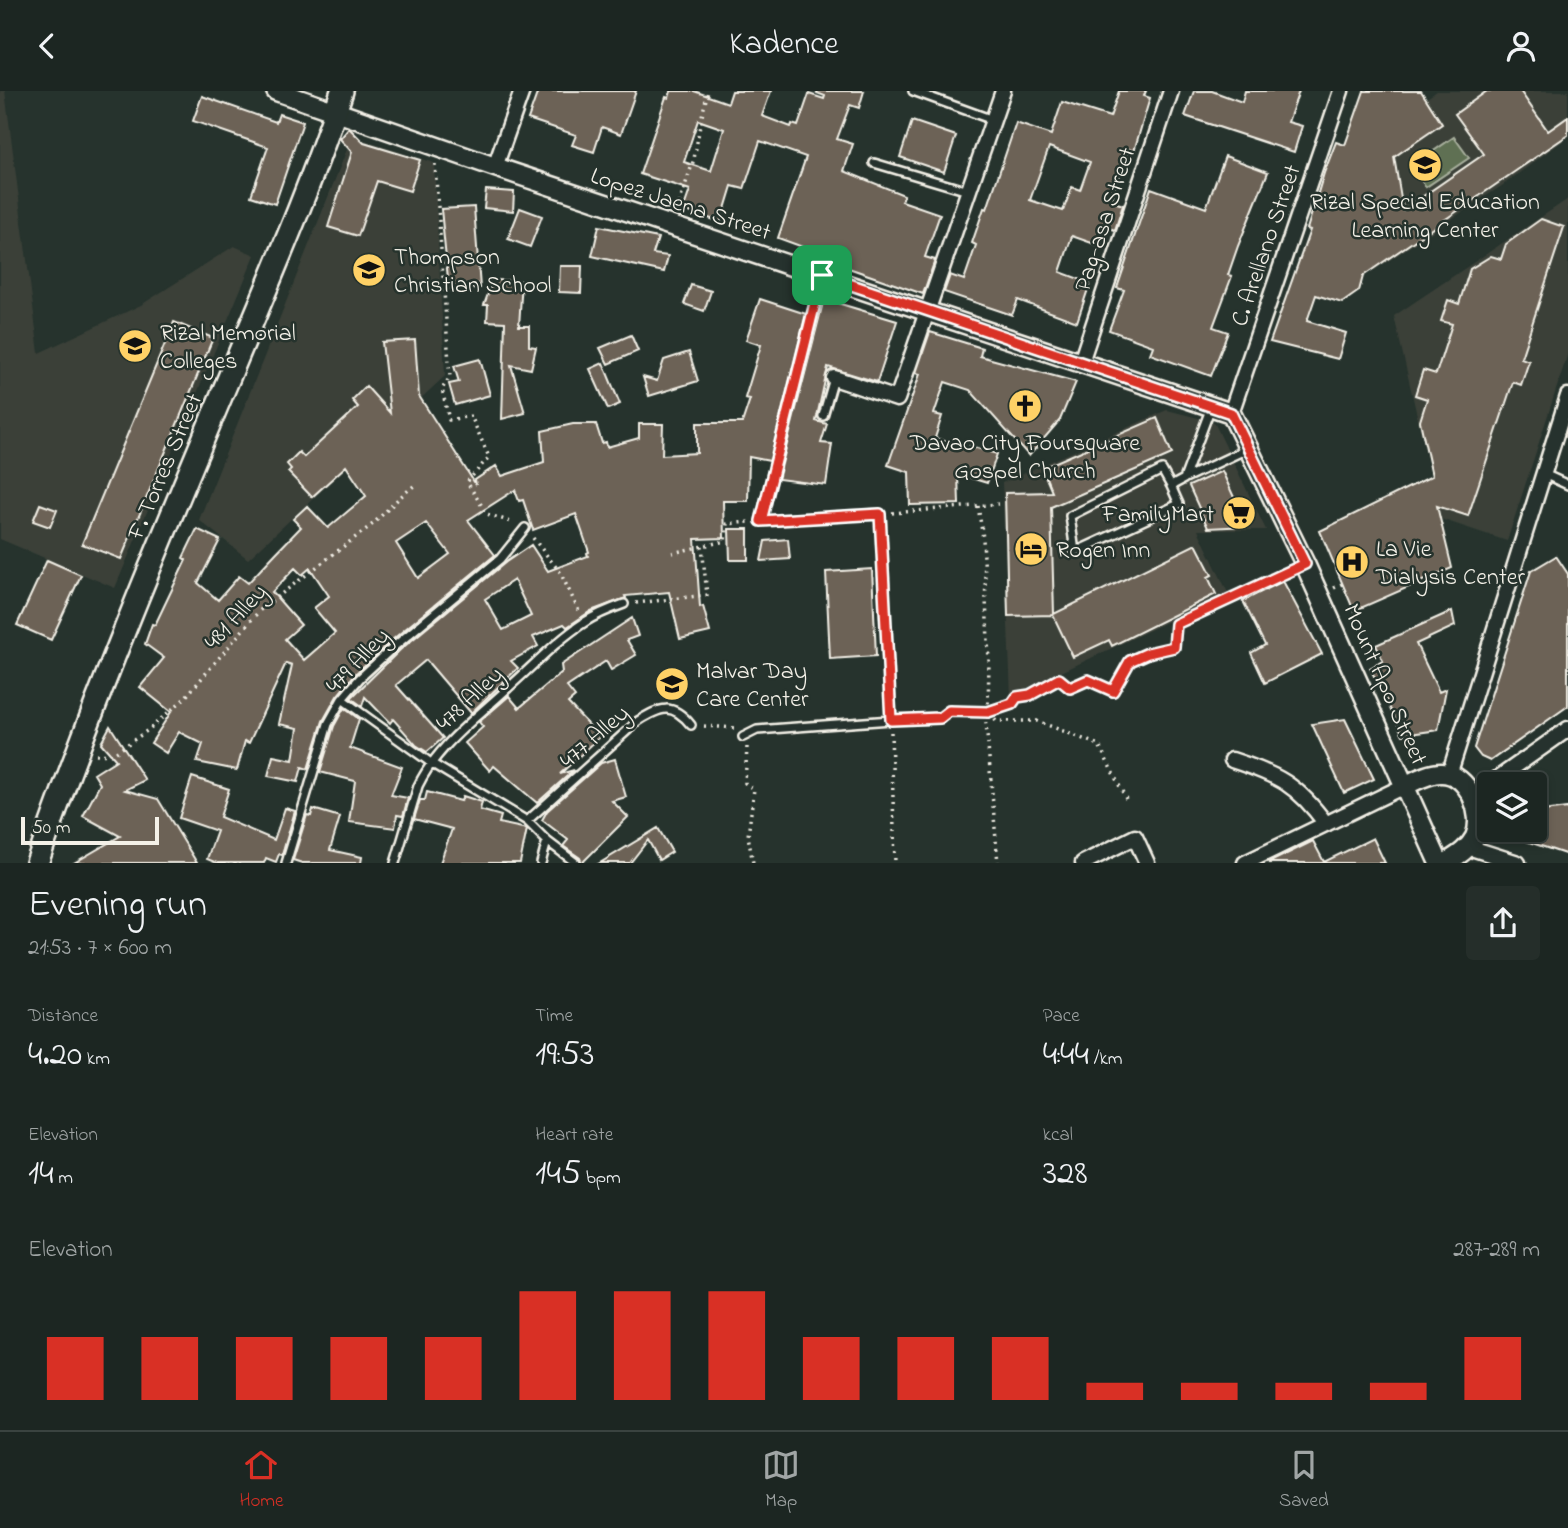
<!DOCTYPE html>
<html lang="en">
<head>
<meta charset="utf-8">
<style>
  :root { --surface:#1c2622; --page:#252e2a; --text:#f1f3f6; --muted:#a0a5a5; --line:#3a4340; --accent:#d93025 }
  body { margin:0; font-family:"Indie Flower",sans-serif; background:var(--page); color:var(--text); height:100vh; display:flex; flex-direction:column; font-size:26px; white-space:nowrap }
  * { box-sizing:border-box; margin:0 }
  p { font-size:23px; color:var(--muted) }
  .icon { flex:none; width:38px; height:38px; fill:none; stroke:currentColor; stroke-width:2; stroke-linecap:round; stroke-linejoin:round }
  .map { position:relative; height:772px; overflow:hidden }
  .side { display:flex; flex-direction:column; background:var(--surface); flex:1 }
  .side>* { flex:none }
  .buttons { position:absolute; left:1477px; top:681px; display:grid; gap:14px }
  .buttons a { display:grid; place-items:center; width:70px; height:70px; border-radius:7px; background:var(--surface); box-shadow:0 4px 10px #0003,0 0 0 2px var(--line); font-size:35px }
  .scale { position:absolute; left:21px; bottom:18px; width:138px; box-sizing:border-box; padding-left:7px; border:4px solid #f4f1e8; border-top:0; font-size:19px; line-height:24px; white-space:nowrap; color:#f4f1e8; -webkit-text-stroke:5px #26332d; paint-order:stroke }
  .pin { position:absolute; display:grid; place-items:center; width:60px; height:60px; color:#fff; margin:-30px; border-radius:14px; box-shadow:0 4px 10px #0006 }
  .round { display:grid; place-items:center; flex:none; width:74px; height:74px; border-radius:7px; background:var(--page) }
  .headline { display:flex; align-items:center; justify-content:space-between; height:119px; padding:0 28px }
  h1 { font-size:38px; font-weight:600; line-height:52px }
  .metrics { display:grid; grid-template-columns:repeat(3,1fr); gap:10px; height:119px; padding:7px 28px }
  .metrics div { display:grid; align-content:center }
  .metrics b { font-size:35px; font-weight:600 }
  .metrics small { font-size:19px; font-weight:400 }
  .metrics p { font-size:19px }
  .chart { height:196px; padding:14px 28px }
  .chart p { display:flex; justify-content:space-between }
  .chart svg { width:100%; height:126px; margin-top:7px; stroke:var(--accent); stroke-width:6 }
  header { display:flex; justify-content:space-between; align-items:center; height:91px; padding:0 28px; background:var(--surface); font-size:32px; font-weight:600 }
  .dock { display:flex; justify-content:space-around; align-items:center; height:98px; border-top:2px solid var(--line); background:var(--surface); font-size:19px; color:var(--muted) }
  .dock a { display:grid; justify-items:center; gap:4px }
  .dock .selected { color:var(--accent) }
  .map>svg:first-child { display:block }
</style>
</head>
<body>
<header><svg class="icon" aria-label="back" viewBox="0 0 24 24"><path d="M15 5l-7 7 7 7"/></svg>Kadence<svg class="icon" aria-label="person" viewBox="0 0 24 24"><circle cx="12" cy="8" r="4"/><path d="M4 21q1-7 8-7t8 7"/></svg></header>
<div class="map">
<svg width="1568" height="772" viewBox="0 0 1568 772">
  <rect width="100%" height="100%" fill="#26332d"/>
  <filter id="ink" filterUnits="userSpaceOnUse"><feTurbulence type="fractalNoise" baseFrequency=".0143" numOctaves="2"/><feDisplacementMap in="SourceGraphic" scale="14" xChannelSelector="R" yChannelSelector="G"/><feConvolveMatrix kernelMatrix="1 2 1 2 8 2 1 2 1" color-interpolation-filters="sRGB"/></filter>
  <g filter="url(#ink)">
    <path fill="#3b4139" d="M 0,0 L 5,0 L 39,262 L 141,214 L 234,155 L 255,164 L 115,497 L 0,448 Z
      M 1437,0 L 1568,0 L 1568,46 L 1503,94 L 1373,180 L 1358,55 Z
      M 352,46 L 434,72 L 445,285 L 248,468 L 199,429 Z
      M 1568,108 L 1568,262 L 1507,450 L 1441,428 L 1394,225 Z
      M 1167,319 L 1214,331 L 1266,439 L 1198,439 L 1228,502 L 1011,605 L 1002,392 Z"/>
    <path fill="#5e7053" stroke="#a9b09e" stroke-width="2" d="M 1454,46 L 1469,67 L 1426,96 L 1412,75 Z"/>
    <path fill="#6c6256" stroke="#f4f1e8" stroke-width="2" fill-rule="evenodd" d="M 538,0 L 636,0 L 621,43 L 602,36 L 594,61 L 572,54 L 576,44 L 528,28 Z
      M 671,0 L 694,0 L 728,12 L 732,0 L 771,0 L 762,25 L 791,36 L 792,33 L 798,35 L 809,3 L 824,8 L 825,5 L 817,2 L 818,0 L 864,0 L 859,17 L 850,14 L 837,48 L 853,53 L 844,80 L 904,104 L 902,110 L 940,123 L 925,166 L 935,169 L 923,203 L 840,174 L 841,170 L 778,147 L 806,66 L 760,50 L 744,98 L 732,95 L 721,131 L 683,119 L 690,99 L 640,83 L 666,6 L 669,7 ZM 698,29 L 724,38 L 711,80 L 684,71 Z
      M 1119,0 L 1146,0 L 1144,5 L 1150,7 L 1134,60 L 1129,58 L 1111,110 L 1123,114 L 1115,139 L 1109,137 L 1103,156 L 1072,145 L 1060,181 L 1090,192 L 1077,231 L 1018,209 L 1012,224 L 944,201 L 950,184 L 964,189 L 976,154 L 972,152 L 984,117 L 987,118 L 1016,32 L 1051,44 L 1062,11 L 1110,26 ZM 1049,56 L 1090,71 L 1080,99 L 1072,96 L 1063,120 L 1030,109 Z
      M 1194,0 L 1212,0 L 1242,11 L 1245,0 L 1299,0 L 1288,31 L 1302,35 L 1294,61 L 1185,25 Z
      M 1364,0 L 1421,0 L 1442,33 L 1394,66 L 1403,119 L 1484,63 L 1455,23 L 1487,0 L 1520,0 L 1548,40 L 1568,26 L 1568,44 L 1363,185 L 1359,200 L 1342,212 L 1316,204 L 1307,230 L 1346,242 L 1338,268 L 1270,251 L 1310,139 L 1307,138 L 1324,82 L 1336,51 L 1345,54 Z
      M 202,5 L 276,31 L 279,23 L 303,31 L 275,113 L 251,105 L 268,56 L 193,30 Z
      M 912,30 L 956,45 L 944,81 L 900,66 Z
      M 349,37 L 364,52 L 420,69 L 410,100 L 377,90 L 358,145 L 328,136 L 352,61 L 340,48 Z
      M 1225,65 L 1268,81 L 1238,155 L 1228,184 L 1232,185 L 1213,236 L 1228,241 L 1211,285 L 1150,263 L 1153,255 L 1109,239 L 1124,199 L 1117,197 L 1151,97 L 1206,117 Z
      M 486,99 L 514,101 L 513,120 L 484,117 Z
      M 474,116 L 480,197 L 449,198 L 441,118 Z
      M 520,117 L 542,125 L 530,156 L 508,148 Z
      M 1541,128 L 1564,136 L 1521,267 L 1529,270 L 1521,294 L 1513,291 L 1468,425 L 1437,415 L 1452,477 L 1354,520 L 1320,440 L 1432,385 L 1420,330 L 1427,308 L 1415,304 L 1423,279 L 1436,283 L 1452,233 L 1441,230 L 1448,209 L 1459,213 L 1470,178 L 1491,165 L 1501,168 L 1506,153 Z
      M 599,135 L 658,147 L 653,163 L 668,165 L 664,181 L 592,165 Z
      M 560,175 L 582,175 L 581,202 L 559,201 Z
      M 493,189 L 522,190 L 519,235 L 529,235 L 529,255 L 536,256 L 531,278 L 511,274 L 525,322 L 502,328 L 505,231 L 487,230 L 488,214 L 484,214 Z
      M 691,194 L 711,200 L 704,220 L 684,213 Z
      M 760,208 L 806,223 L 770,370 L 749,366 L 748,410 L 723,410 L 724,447 L 695,448 L 700,516 L 703,515 L 710,541 L 680,548 L 669,501 L 625,505 L 626,507 L 591,520 L 567,536 L 564,533 L 533,546 L 538,555 L 511,570 L 518,577 L 471,622 L 426,569 L 396,594 L 443,647 L 427,661 L 416,654 L 393,628 L 390,632 L 365,606 L 362,615 L 351,607 L 400,559 L 506,471 L 531,454 L 548,480 L 588,465 L 587,462 L 589,461 L 576,423 L 533,439 L 523,409 L 519,410 L 515,399 L 468,429 L 495,464 L 392,549 L 355,583 L 337,605 L 323,630 L 308,678 L 302,676 L 298,691 L 268,685 L 273,665 L 293,669 L 298,637 L 279,633 L 292,574 L 286,572 L 249,652 L 245,650 L 237,679 L 197,671 L 203,653 L 179,641 L 166,662 L 151,652 L 171,621 L 140,596 L 164,567 L 145,553 L 152,533 L 155,534 L 186,469 L 183,467 L 197,438 L 220,449 L 198,492 L 218,509 L 239,485 L 248,492 L 275,463 L 301,436 L 293,428 L 307,415 L 328,437 L 366,405 L 346,375 L 312,406 L 288,381 L 291,378 L 287,373 L 299,361 L 304,366 L 358,316 L 352,309 L 366,295 L 390,322 L 382,251 L 415,249 L 419,305 L 476,394 L 475,389 L 496,375 L 502,385 L 544,371 L 542,340 L 573,333 L 596,333 L 602,352 L 606,351 L 607,356 L 639,347 L 639,333 L 663,333 L 662,364 L 697,362 L 697,332 L 742,332 L 750,308 L 745,307 L 761,254 L 746,249 ZM 426,432 L 450,463 L 418,487 L 396,452 ZM 295,477 L 302,484 L 310,477 L 329,505 L 314,517 L 335,542 L 304,569 L 285,548 L 301,534 L 272,501 ZM 514,489 L 531,525 L 503,539 L 485,508 Z
      M 824,208 L 897,230 L 877,291 L 828,276 L 816,330 L 827,333 L 821,352 L 832,353 L 826,394 L 778,388 Z
      M 174,231 L 213,247 L 121,468 L 82,453 Z
      M 930,241 L 982,257 L 980,265 L 1076,291 L 1060,329 L 1029,365 L 970,299 L 945,291 L 934,323 L 942,325 L 935,347 L 969,358 L 970,355 L 997,363 L 987,392 L 958,383 L 959,413 L 910,414 L 909,381 L 888,374 L 920,283 L 916,282 Z
      M 631,244 L 638,260 L 608,273 L 600,257 Z
      M 689,261 L 698,290 L 649,305 L 643,286 L 657,290 L 664,269 Z
      M 480,268 L 490,304 L 455,314 L 449,293 L 459,291 L 454,275 Z
      M 603,272 L 620,313 L 608,318 L 590,278 Z
      M 1157,327 L 1172,363 L 1051,416 L 1054,523 L 1196,453 L 1212,484 L 1208,486 L 1216,503 L 1112,555 L 1109,549 L 1073,566 L 1053,524 L 1008,525 L 1005,402 L 1052,401 L 1042,377 Z
      M 1222,380 L 1247,435 L 1208,437 L 1189,395 Z
      M 40,413 L 57,419 L 50,436 L 33,430 Z
      M 729,438 L 748,438 L 748,469 L 730,469 Z
      M 788,448 L 790,468 L 761,470 L 765,450 Z
      M 1556,465 L 1568,483 L 1568,615 L 1490,670 L 1481,666 L 1474,657 L 1531,480 Z
      M 47,469 L 81,484 L 51,549 L 17,534 Z
      M 872,478 L 876,565 L 830,568 L 826,481 Z
      M 1283,490 L 1322,563 L 1265,592 L 1251,562 L 1265,554 L 1243,510 Z
      M 1452,520 L 1455,535 L 1416,553 L 1439,601 L 1446,598 L 1438,639 L 1403,644 L 1370,577 L 1383,570 L 1376,554 Z
      M 632,527 L 638,545 L 627,549 L 636,564 L 611,579 L 606,570 L 567,596 L 575,606 L 568,612 L 600,646 L 560,683 L 574,679 L 537,712 L 494,675 L 490,680 L 465,652 L 483,636 L 479,631 L 509,605 L 519,617 L 562,581 L 561,574 Z
      M 344,617 L 359,628 L 350,657 L 402,676 L 391,704 L 408,707 L 403,725 L 397,724 L 395,737 L 349,731 L 355,690 L 320,681 L 334,635 Z
      M 1345,628 L 1374,688 L 1344,702 L 1312,633 Z
      M 110,635 L 145,689 L 125,699 L 158,708 L 197,772 L 74,772 L 120,745 L 83,725 L 100,693 L 94,683 L 116,669 L 101,652 Z
      M 615,668 L 626,706 L 612,710 L 628,726 L 582,772 L 580,767 L 563,755 L 568,749 L 542,729 L 547,720 L 601,672 Z
      M 192,686 L 229,698 L 220,726 L 274,749 L 285,717 L 295,720 L 282,764 L 279,763 L 276,771 L 266,767 L 264,772 L 217,772 L 207,768 L 217,740 L 179,727 Z
      M 427,701 L 461,710 L 463,705 L 482,711 L 480,719 L 501,725 L 499,732 L 527,738 L 520,772 L 440,772 L 452,738 L 414,728 L 420,709 L 425,709 Z
      M 1568,717 L 1568,764 L 1499,741 L 1499,738 L 1535,738 L 1535,721 Z
      M 313,718 L 340,726 L 330,759 L 362,766 L 361,772 L 302,772 L 293,769 L 307,724 L 311,725 Z
      M 658,737 L 672,761 L 659,769 L 648,749 L 630,772 L 600,772 Z
      M 1373,747 L 1385,772 L 1268,772 L 1313,750 L 1324,771 Z"/>
    <g fill="none" stroke-linecap="round" stroke-linejoin="round">
      <g stroke="#f4f1e8" stroke-width="12">
        <path id="service" d="M 913,0 L 993,29
          M 874,72 L 968,100
          M 822,185 L 761,430 L 880,423 L 891,629
          M 823,325 L 834,287
          M 1544,383 L 1568,394
          M 1185,387 L 1247,358
          M 1171,395 L 1162,379 L 1070,425 L 1075,461 L 1179,413 L 1171,395 L 1184,388 L 1211,316
          M 342,608 L 431,672 L 527,730 L 547,750 L 576,772
          M 743,646 L 757,639 L 891,629 L 940,627
          M 527,730 L 638,630 C 661,616 672,611 691,634
          M 286,772 L 328,633 L 342,608 L 360,587 L 396,554 L 500,468 L 525,437
          M 395,772 L 418,695 C 437,655 476,627 508,597 C 533,575 557,549 585,531 C 597,523 610,518 624,513
          M 541,772 L 547,750"/>
      </g>
      <g stroke="#f4f1e8" stroke-width="19">
        <path id="minor" d="M 495,76 L 522,0
          M 1081,271 L 1171,0
          M 834,287 L 897,308 L 1003,0
          M 1231,322 L 1341,0
          M 1232,669 C 1278,684 1297,693 1326,733
          M 1449,684 L 1568,305
          M 1490,693 L 1568,638
          M 1468,756 L 1518,772
          M 1083,772 L 1135,746 L 1147,772
          M 1245,772 L 1404,695"/>
      </g>
      <g stroke="#f4f1e8" stroke-width="23">
        <path id="tertiary" d="M 276,0 L 495,76 L 1231,322 L 1305,473 L 1439,772
          M 1404,695 C 1415,690 1428,682 1441,682 C 1469,682 1485,724 1475,746 C 1469,758 1457,765 1446,772"/>
      </g>
      <g stroke="#f4f1e8" stroke-width="26">
        <path id="secondary" d="M 37,772 C 99,594 173,420 246,246 C 280,165 315,83 342,0"/>
      </g>
      <path stroke="#f4f1e8" stroke-width="3.5" stroke-dasharray="2 5" stroke-linecap="butt" d="M 435,73 L 450,286 L 442,298 L 449,329 L 471,325 L 489,366 L 467,391 L 487,423 L 514,432
        M 677,119 L 694,68 L 701,29 L 708,0
        M 978,415 L 983,447 L 989,570 L 988,621 L 986,632 L 998,772
        M 892,422 L 998,413
        M 533,447 L 560,481 L 579,520
        M 672,462 L 725,450 L 727,433 L 749,431
        M 1334,497 L 1342,493
        M 636,512 L 707,504 L 702,455
        M 949,620 L 988,621 L 996,630 L 1037,630 L 1099,654 L 1126,708
        M 988,621 L 1012,613 L 1017,606 L 1030,604 L 1059,588 L 1070,597 L 1088,589 L 1113,600 L 1130,571 L 1148,562 L 1174,556 L 1176,533 L 1291,480
        M 704,635 L 735,637
        M 891,641 L 895,772
        M 747,656 L 745,692 L 754,698 L 748,745 L 753,772
        M 96,663 L 112,664 L 148,639 L 184,608 L 259,520 L 373,433 L 399,407 L 416,393"/>
      <use href="#service" stroke="#26332d" stroke-width="7"/>
      <use href="#minor" stroke="#26332d" stroke-width="14"/>
      <use href="#tertiary" stroke="#26332d" stroke-width="18"/>
      <use href="#secondary" stroke="#26332d" stroke-width="21"/>
    </g>
  </g>
  <g fill="none" stroke-linecap="round" stroke-linejoin="round" filter="url(#ink)">
    <g stroke="#fff" stroke-width="14">
      <path id="route" d="M 822,184 L 1231,322 L 1305,473 L 1176,533 L 1174,556 L 1148,562 L 1130,570 L 1113,600 L 1088,589 L 1070,597 L 1059,588 L 1030,604 L 1017,606 L 1012,613 L 988,621 L 949,620 L 940,627 L 891,629 L 880,423 L 761,430 Z"/>
    </g>
    <use href="#route" stroke="#d93025" stroke-width="9"/>
  </g>
  <defs>
    <g id="school-disc" transform="scale(1.75)"><circle r="9.5" fill="#ffd166" stroke="#26332d"/><path d="M0-5L7-2L0 1L-7-2ZM-4 1L0 2.5L4 1V4Q0 6-4 4Z" fill="#111"/></g>
    <g id="university-disc" transform="scale(1.75)"><circle r="9.5" fill="#ffd166" stroke="#26332d"/><path d="M0-5L7-2L0 1L-7-2ZM-4 1L0 2.5L4 1V4Q0 6-4 4Z" fill="#111"/></g>
    <g id="church-disc" transform="scale(1.75)"><circle r="9.5" fill="#ffd166" stroke="#26332d"/><path d="M-1.2-6h2.4v3.5h3.3v2.4h-3.3V6h-2.4V-.1h-3.3v-2.4h3.3Z" fill="#111"/></g>
    <g id="supermarket-disc" transform="scale(1.75)"><circle r="9.5" fill="#ffd166" stroke="#26332d"/><path d="M-6-5.5h2.5l.6 2H6L4.5 2H-2.5L-4.4-4H-6ZM-1.5 3.2a1.3 1.3 0 1 0 .1 0ZM3 3.2a1.3 1.3 0 1 0 .1 0Z" fill="#111"/></g>
    <g id="hotel-disc" transform="scale(1.75)"><circle r="9.5" fill="#ffd166" stroke="#26332d"/><path d="M-6-4.5h1.5V1H6V5H4.5V3h-9V5H-6ZM-4 0a1.8 1.8 0 1 1 3.6 0ZM.5 0V-2.5h3Q6-2.5 6 0Z" fill="#111"/></g>
    <g id="hospital-disc" transform="scale(1.75)"><circle r="9.5" fill="#ffd166" stroke="#26332d"/><path d="M-5-5h3v3.5h4V-5h3V5h-3V1.5h-4V5h-3Z" fill="#111"/></g>
  </defs>
  <g fill-rule="evenodd">
    <use href="#school-disc" x="1425" y="74"/>
    <use href="#school-disc" x="369" y="179"/>
    <use href="#university-disc" x="135" y="255"/>
    <use href="#church-disc" x="1025" y="315"/>
    <use href="#supermarket-disc" x="1239" y="422"/>
    <use href="#hotel-disc" x="1031" y="458"/>
    <use href="#hospital-disc" x="1352" y="471"/>
    <use href="#school-disc" x="672" y="593"/>
  </g>
  <g text-anchor="middle" stroke-width="5" stroke-linejoin="round" paint-order="stroke">
    <g font-size="24" fill="#f4f1e8" stroke="#26332d" text-anchor="start">
      <text x="1425" y="118" text-anchor="middle">Rizal Special Education<tspan x="1425" dy="28">Learning Center</tspan></text>
      <text x="394" y="173">Thompson<tspan x="394" dy="28">Christian School</tspan></text>
      <text x="160" y="249">Rizal Memorial<tspan x="160" dy="28">Colleges</tspan></text>
      <text x="1025" y="359" text-anchor="middle">Davao City Foursquare<tspan x="1025" dy="28">Gospel Church</tspan></text>
      <text x="1214" y="430" text-anchor="end">FamilyMart</text>
      <text x="1376" y="465">La Vie<tspan x="1376" dy="28">Dialysis Center</tspan></text>
      <text x="1056" y="466">Rogen Inn</text>
      <text x="696" y="587">Malvar Day<tspan x="696" dy="28">Care Center</tspan></text>
    </g>
    <g font-size="24" fill="#f4f1e8" stroke="#26332d">
      <text transform="translate(681 112) rotate(18)" y="8">Lopez Jaena Street</text>
      <text transform="translate(1104 128) rotate(-72)" y="8">Pag-asa Street</text>
      <text transform="translate(1265 154) rotate(-71)" y="8">C. Arellano Street</text>
      <text transform="translate(164 375) rotate(-67)" y="8">F. Torres Street</text>
      <text transform="translate(235 525) rotate(-47)" y="8">481 Alley</text>
      <text transform="translate(357 569) rotate(-46)" y="8">479 Alley</text>
      <text transform="translate(1386 593) rotate(66)" y="8">Mount Apo Street</text>
      <text transform="translate(469 607) rotate(-43)" y="8">478 Alley</text>
      <text transform="translate(594 645) rotate(-41)" y="8">477 Alley</text>
    </g>
  </g>
</svg>
<div class="buttons">
<a><svg class="icon" aria-label="layers" viewBox="0 0 24 24"><path d="M12 4l9 5-9 5-9-5zM3 14l9 5 9-5"/></svg></a>
</div>
<div class="scale">50 m</div>
<div class="pin" style="left:822px;top:184px;background:#1e9e55"><svg class="icon" aria-label="arrive" viewBox="0 0 24 24"><path d="M6 21V4h12l-3 4 3 4H6"/></svg></div>
</div>
<section class="side">
<div class="headline"><div><h1>Evening run</h1><p>21:53 · 7 × 600 m</p></div><a class="round"><svg class="icon" aria-label="share" viewBox="0 0 24 24"><path d="M12 15V3M7 8l5-5 5 5M5 13v7h14v-7"/></svg></a></div>
<div class="metrics">
<div><p>Distance</p><b>4.20<small> km</small></b></div>
<div><p>Time</p><b>19:53</b></div>
<div><p>Pace</p><b>4:44<small> /km</small></b></div>
</div>
<div class="metrics">
<div><p>Elevation</p><b>14<small> m</small></b></div>
<div><p>Heart rate</p><b>145<small> bpm</small></b></div>
<div><p>kcal</p><b>328</b></div>
</div>
<div class="chart"><p><span>Elevation</span>287–289 m</p>
<svg viewBox="0 0 160 44" preserveAspectRatio="none"><path d="M5 44V22M15 44V22M25 44V22M35 44V22M45 44V22M55 44V6M65 44V6M75 44V6M85 44V22M95 44V22M105 44V22M115 44V38M125 44V38M135 44V38M145 44V38M155 44V22"/></svg>
</div>
</section>
<nav class="dock">
<a class="selected"><svg class="icon" aria-label="home" viewBox="0 0 24 24"><path d="M3 11l9-7 9 7M6 9v11h12V9"/></svg>Home</a>
<a><svg class="icon" aria-label="map" viewBox="0 0 24 24"><path d="M3 6l6-2 6 2 6-2v14l-6 2-6-2-6 2zM9 4v14M15 6v14"/></svg>Map</a>
<a><svg class="icon" aria-label="saved" viewBox="0 0 24 24"><path d="M7 4h10v16l-5-4-5 4z"/></svg>Saved</a>
</nav>
</body>
</html>
